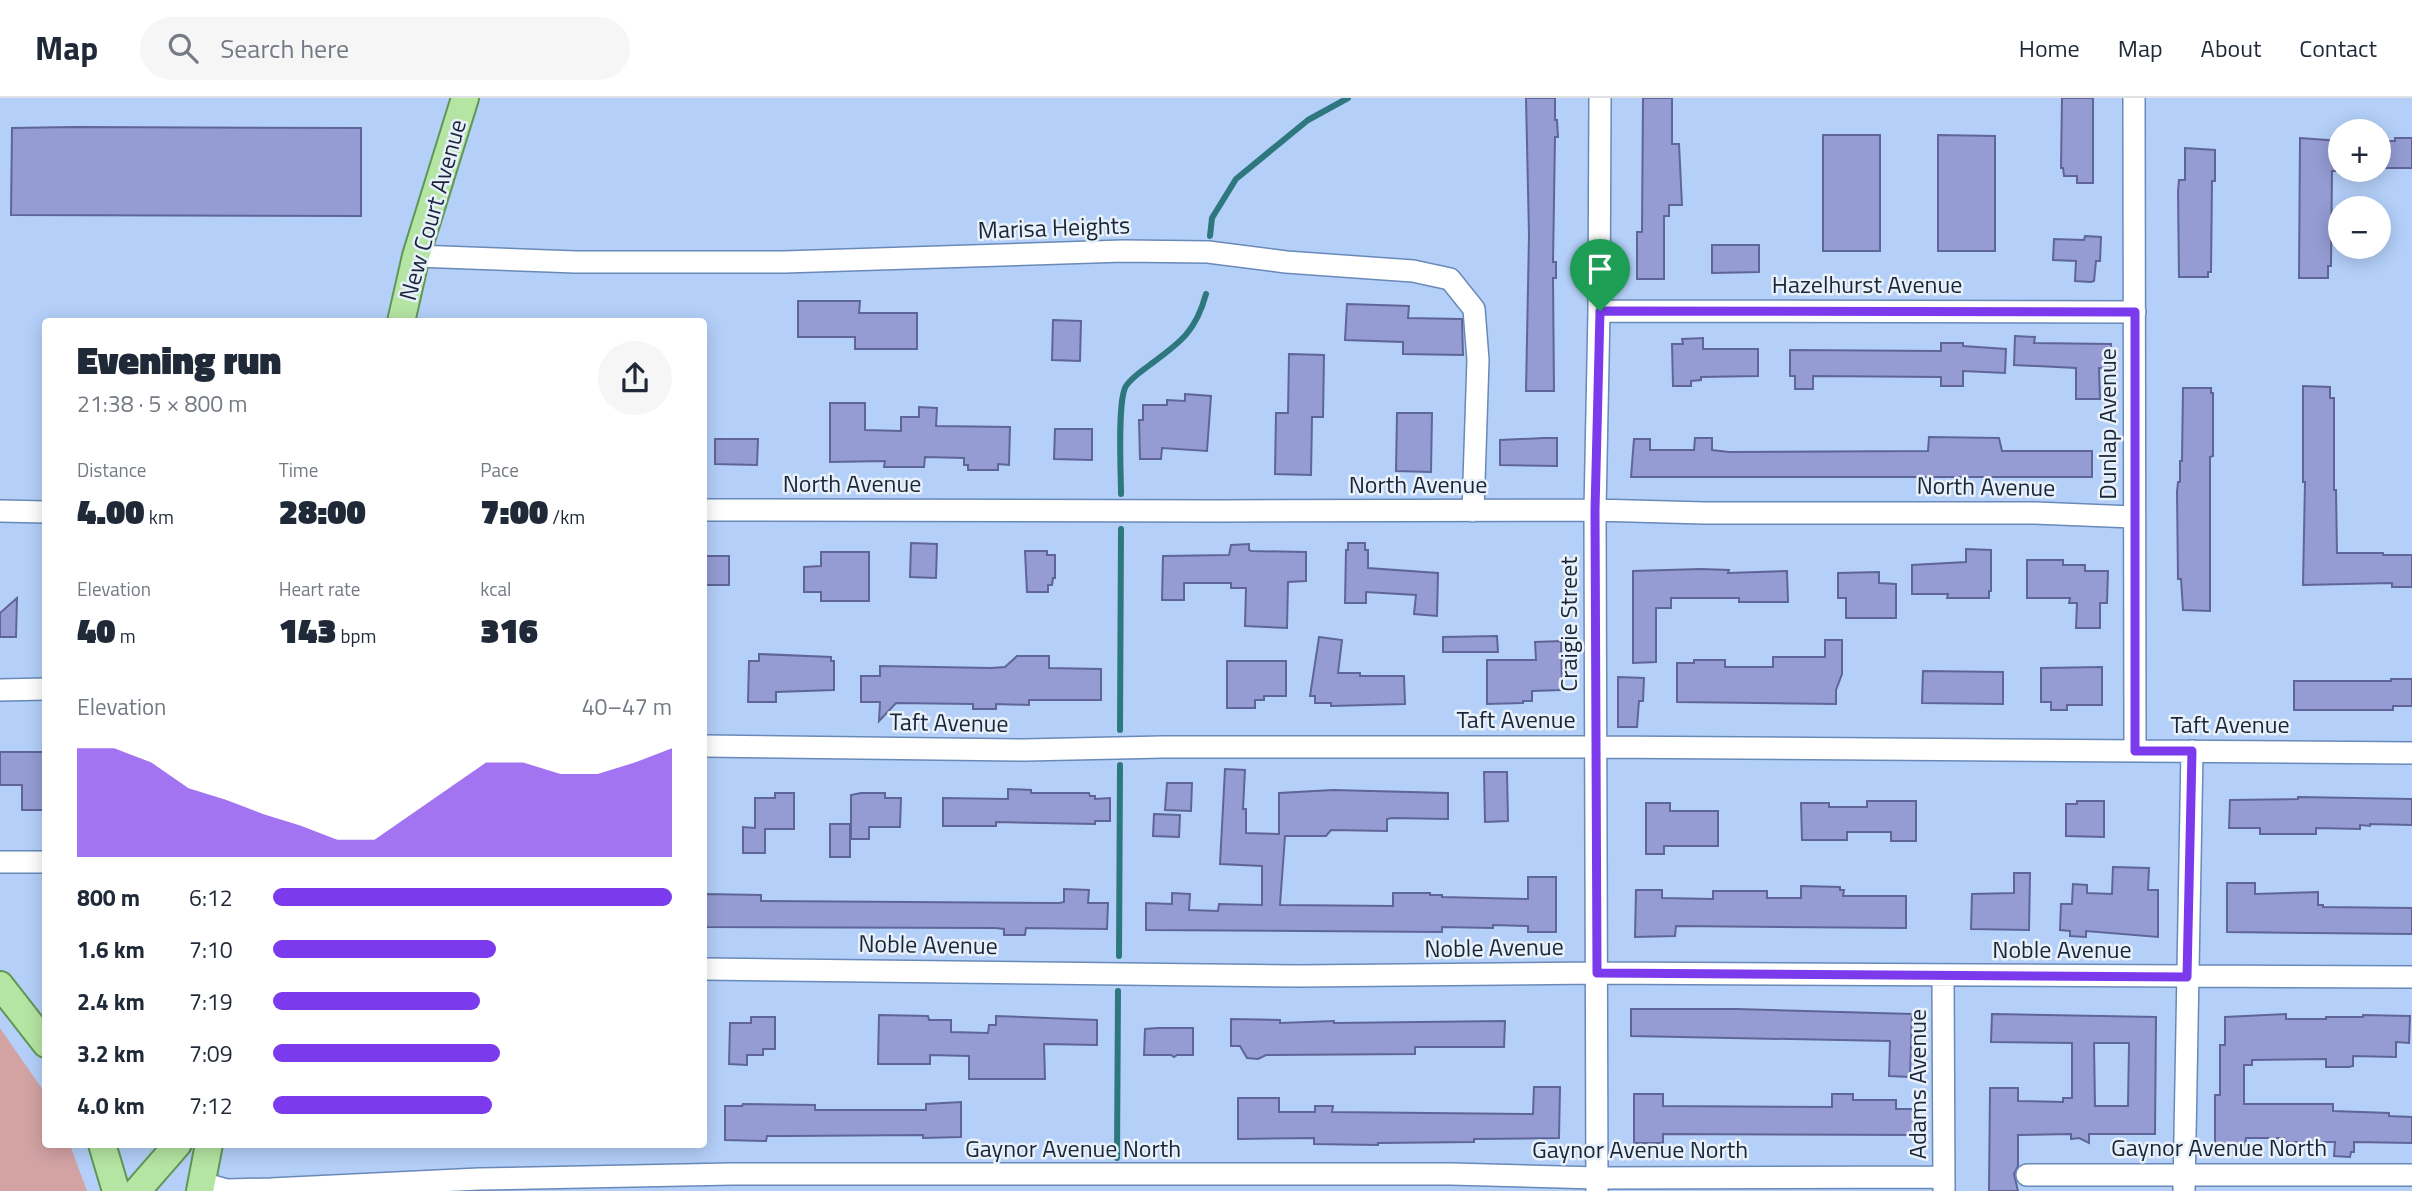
<!DOCTYPE html>
<html lang="en">
<head>
<meta charset="utf-8">
<style>
  :root { --surface:#fff; --page:#f6f6f7; --text:#1f2937; --muted:#747a83; --line:#e0e1e3; --accent:#7c3aed }
  body { margin:0; font-family:"Titillium Web",sans-serif; background:var(--page); color:var(--text); height:100vh; display:flex; flex-direction:column; font-size:26px; white-space:nowrap }
  * { box-sizing:border-box; margin:0 }
  p { font-size:23px; color:var(--muted) }
  .icon { flex:none; width:38px; height:38px; fill:none; stroke:currentColor; stroke-width:2; stroke-linecap:round; stroke-linejoin:round }
  .map { position:relative; flex:1; overflow:hidden }
  .details { position:absolute; left:42px; top:220px; width:665px; height:830px; display:flex; flex-direction:column; background:var(--surface); border-radius:7px; box-shadow:0 4px 18px #0003 }
  .details>* { flex:none }
  .tools { position:absolute; left:2328px; top:21px; display:grid; gap:14px }
  .tools a { display:grid; place-items:center; width:63px; height:63px; border-radius:50%; background:var(--surface); box-shadow:0 4px 18px #0003; font-size:35px }
  .pin { position:absolute; display:grid; place-items:center; width:60px; height:60px; color:#fff; margin:-72px -30px; border-radius:50% 50% 50% 0; rotate:-45deg; box-shadow:0 0 7px #0007 }
  .pin .icon { rotate:45deg }
  .round { display:grid; place-items:center; flex:none; width:74px; height:74px; border-radius:37px; background:var(--page) }
  .headline { display:flex; align-items:center; justify-content:space-between; height:119px; padding:0 35px }
  h1 { font-size:38px; font-weight:800; line-height:52px }
  .figures { display:grid; grid-template-columns:repeat(3,1fr); gap:10px; height:119px; padding:7px 35px }
  .figures div { display:grid; align-content:center }
  .figures b { font-size:35px; font-weight:800 }
  .figures small { font-size:19px; font-weight:400 }
  .figures p { font-size:19px }
  .chart { height:196px; padding:14px 35px }
  .chart p { display:flex; justify-content:space-between }
  .chart svg { width:100%; height:126px; margin-top:7px; fill:var(--accent); opacity:.7 }
  ul { padding:0 35px; list-style:none; font-size:23px }
  li { display:grid; grid-template-columns:112px 84px 1fr; align-items:center; height:52px }
  li i { height:18px; border-radius:9px; background:var(--accent) }
  header { display:flex; align-items:center; gap:42px; box-sizing:border-box; height:98px; padding:0 35px; background:var(--surface); border-bottom:2px solid var(--line) }
  header strong { font-size:33px }
  nav { display:flex; gap:38px; margin-inline-start:auto; font-size:24px }
  .search { width:490px; height:63px; background:var(--page); display:flex; align-items:center; gap:18px; box-sizing:border-box; padding:0 24px; border-radius:38px; color:var(--muted); font-size:26px }
  .map>svg:first-child { display:block }
</style>
</head>
<body>
<header>
<strong>Map</strong>
<div class="search"><svg class="icon" aria-label="search" viewBox="0 0 24 24"><circle cx="10" cy="10" r="6"/><path d="M15 15l6 6"/></svg>Search here</div>
<nav><a>Home</a><a>Map</a><a>About</a><a>Contact</a></nav>
</header>
<div class="map">
<svg width="2412" height="1093" viewBox="0 0 2412 1093">
  <rect width="100%" height="100%" fill="#b4d0f9"/>
  <path fill="#d3a3a4" d="M 0,930 L 45,995 L 46,1046 L 70,1047 L 87,1093 L 0,1093 Z"/>
  <g fill="none" stroke-linecap="round" stroke-linejoin="round">
    <path stroke="#2f777f" stroke-width="6" d="M 1210,138 L 1212,120 L 1236,81 L 1308,22 L 1348,0
      M 1121,396 C 1121,375 1117,302 1126,288 C 1132,279 1142,273 1151,266 C 1181,244 1196,233 1206,196
      M 1120,632 L 1121,431
      M 1119,858 L 1120,667
      M 1117,1060 L 1118,893"/>
  </g>
  <path fill="#949cd3" stroke="#5f6598" stroke-width="2" fill-rule="evenodd" d="M 1526,0 L 1555,0 L 1555,22 L 1557,22 L 1558,39 L 1555,39 L 1553,164 L 1556,164 L 1556,180 L 1553,180 L 1554,293 L 1526,293 L 1529,137 Z
    M 1643,0 L 1672,0 L 1672,46 L 1679,46 L 1682,107 L 1669,107 L 1669,118 L 1664,118 L 1664,181 L 1637,181 L 1637,134 L 1642,134 Z
    M 2062,0 L 2093,0 L 2093,85 L 2077,85 L 2077,78 L 2064,78 L 2063,70 L 2061,70 Z
    M 74,29 L 361,30 L 361,118 L 11,117 L 12,30 Z
    M 1823,37 L 1880,37 L 1880,153 L 1823,153 Z
    M 1938,37 L 1995,38 L 1995,153 L 1938,153 Z
    M 2300,40 L 2340,43 L 2340,73 L 2332,73 L 2331,168 L 2328,168 L 2328,180 L 2299,180 Z
    M 2395,40 L 2412,40 L 2412,70 L 2378,70 L 2378,43 L 2395,43 Z
    M 2185,50 L 2215,52 L 2215,83 L 2212,83 L 2211,174 L 2208,174 L 2208,179 L 2179,179 L 2178,93 L 2179,82 L 2185,82 Z
    M 2085,138 L 2101,139 L 2100,163 L 2096,163 L 2094,183 L 2091,184 L 2075,183 L 2076,163 L 2053,162 L 2054,141 L 2084,142 Z
    M 1712,147 L 1759,147 L 1759,174 L 1712,175 Z
    M 798,203 L 860,203 L 859,215 L 917,215 L 917,251 L 855,251 L 855,239 L 798,239 Z
    M 1347,206 L 1409,208 L 1408,220 L 1462,221 L 1463,257 L 1403,256 L 1403,244 L 1345,242 Z
    M 1053,222 L 1081,223 L 1080,263 L 1052,262 Z
    M 2015,238 L 2035,239 L 2034,245 L 2111,246 L 2110,271 L 2099,270 L 2100,301 L 2076,301 L 2076,270 L 2014,267 Z
    M 1703,240 L 1703,251 L 1758,251 L 1758,278 L 1701,279 L 1701,282 L 1691,283 L 1691,288 L 1673,288 L 1672,246 L 1683,246 L 1682,241 Z
    M 1941,245 L 1963,245 L 1963,248 L 2006,251 L 2005,275 L 1963,273 L 1963,288 L 1941,288 L 1941,279 L 1813,278 L 1813,291 L 1795,291 L 1795,278 L 1790,278 L 1790,252 L 1941,253 Z
    M 1289,256 L 1324,257 L 1323,319 L 1312,319 L 1311,377 L 1275,376 L 1276,315 L 1288,315 Z
    M 2303,288 L 2330,289 L 2330,300 L 2334,300 L 2334,392 L 2336,392 L 2337,455 L 2383,455 L 2383,457 L 2412,457 L 2412,489 L 2392,489 L 2392,485 L 2303,487 L 2305,384 L 2303,384 Z
    M 2183,290 L 2211,290 L 2211,295 L 2213,295 L 2213,358 L 2210,359 L 2210,513 L 2183,512 L 2181,481 L 2178,481 L 2177,394 L 2178,384 L 2180,384 L 2180,363 L 2182,363 Z
    M 1185,296 L 1211,298 L 1207,353 L 1162,350 L 1161,361 L 1140,361 L 1139,322 L 1143,322 L 1143,307 L 1167,307 L 1167,302 L 1185,303 Z
    M 830,305 L 865,305 L 865,332 L 901,333 L 901,319 L 919,319 L 919,309 L 937,310 L 936,328 L 1010,329 L 1009,367 L 998,366 L 998,372 L 968,372 L 968,367 L 964,367 L 964,360 L 925,359 L 924,369 L 884,369 L 885,363 L 830,364 Z
    M 1397,315 L 1432,315 L 1431,374 L 1396,373 Z
    M 1055,331 L 1092,331 L 1092,362 L 1054,361 Z
    M 1929,339 L 1999,340 L 2002,353 L 2092,353 L 2092,379 L 1631,379 L 1634,341 L 1650,341 L 1650,352 L 1694,352 L 1695,340 L 1712,340 L 1712,352 L 1729,354 L 1928,353 Z
    M 1544,340 L 1557,340 L 1557,368 L 1500,367 L 1500,342 Z
    M 715,341 L 758,341 L 757,367 L 715,366 Z
    M 911,445 L 937,446 L 936,480 L 910,479 Z
    M 1348,445 L 1365,445 L 1365,452 L 1368,452 L 1368,470 L 1438,475 L 1437,518 L 1414,516 L 1416,497 L 1366,494 L 1366,505 L 1345,505 L 1346,452 L 1348,452 Z
    M 1249,446 L 1249,452 L 1251,453 L 1306,454 L 1306,483 L 1288,484 L 1287,530 L 1245,528 L 1246,490 L 1231,490 L 1231,485 L 1184,485 L 1184,502 L 1162,502 L 1163,458 L 1229,457 L 1231,447 Z
    M 1966,451 L 1991,452 L 1991,493 L 1989,493 L 1989,500 L 1947,500 L 1948,496 L 1912,496 L 1912,467 L 1966,464 Z
    M 1025,453 L 1047,453 L 1047,457 L 1055,457 L 1055,480 L 1053,480 L 1052,487 L 1048,487 L 1048,494 L 1027,494 Z
    M 821,454 L 869,454 L 869,503 L 821,503 L 821,494 L 804,494 L 804,469 L 821,468 Z
    M 704,458 L 729,458 L 729,487 L 704,487 Z
    M 2027,462 L 2063,462 L 2063,467 L 2085,467 L 2085,473 L 2108,473 L 2107,505 L 2100,505 L 2100,530 L 2076,530 L 2077,505 L 2069,505 L 2070,500 L 2027,500 Z
    M 1701,471 L 1729,472 L 1728,475 L 1787,473 L 1788,504 L 1739,504 L 1739,500 L 1671,500 L 1671,510 L 1656,510 L 1656,564 L 1633,565 L 1633,473 Z
    M 1879,474 L 1879,485 L 1896,486 L 1896,520 L 1846,520 L 1846,500 L 1838,500 L 1838,475 Z
    M 17,500 L 16,539 L 0,539 L 0,515 Z
    M 1497,538 L 1498,554 L 1443,554 L 1443,539 Z
    M 1319,539 L 1342,542 L 1338,575 L 1360,575 L 1360,578 L 1404,578 L 1405,606 L 1331,608 L 1331,605 L 1315,605 L 1315,598 L 1310,598 Z
    M 1825,542 L 1842,542 L 1842,576 L 1836,592 L 1836,606 L 1677,604 L 1677,565 L 1694,565 L 1694,562 L 1725,562 L 1725,569 L 1773,569 L 1773,559 L 1825,559 Z
    M 1561,543 L 1562,592 L 1532,593 L 1532,603 L 1523,603 L 1523,605 L 1487,606 L 1487,562 L 1536,562 L 1535,544 Z
    M 759,556 L 831,559 L 831,563 L 834,563 L 834,592 L 776,594 L 776,604 L 748,604 L 749,563 L 759,563 Z
    M 1017,558 L 1049,558 L 1049,570 L 1101,571 L 1101,602 L 1029,602 L 1029,607 L 996,606 L 996,611 L 973,611 L 973,606 L 896,605 L 879,623 L 880,604 L 861,604 L 861,578 L 880,578 L 880,568 L 991,570 L 1005,569 Z
    M 1227,563 L 1286,563 L 1286,598 L 1264,598 L 1264,602 L 1255,602 L 1255,610 L 1227,610 Z
    M 2102,569 L 2102,607 L 2067,607 L 2067,612 L 2051,612 L 2051,604 L 2041,604 L 2041,570 Z
    M 1923,573 L 2003,574 L 2003,606 L 1922,605 Z
    M 1618,579 L 1644,580 L 1643,603 L 1639,603 L 1637,629 L 1618,629 Z
    M 2391,581 L 2412,581 L 2412,608 L 2393,608 L 2393,612 L 2294,612 L 2294,583 L 2391,583 Z
    M 0,654 L 46,654 L 46,712 L 22,712 L 22,687 L 0,687 Z
    M 1225,671 L 1245,672 L 1243,711 L 1246,711 L 1246,735 L 1279,736 L 1279,695 L 1333,692 L 1448,695 L 1448,721 L 1392,720 L 1387,721 L 1387,733 L 1331,732 L 1326,738 L 1285,738 L 1280,807 L 1393,808 L 1393,795 L 1430,795 L 1430,797 L 1442,797 L 1442,799 L 1528,801 L 1528,779 L 1556,779 L 1556,834 L 1528,834 L 1528,828 L 1493,827 L 1493,830 L 1442,829 L 1442,834 L 1146,832 L 1146,805 L 1172,806 L 1172,795 L 1190,796 L 1189,812 L 1218,813 L 1219,806 L 1262,807 L 1262,768 L 1220,766 Z
    M 1484,674 L 1507,674 L 1508,723 L 1485,724 Z
    M 1167,685 L 1192,685 L 1191,713 L 1165,712 Z
    M 1008,691 L 1031,692 L 1031,695 L 1089,695 L 1090,698 L 1095,698 L 1095,701 L 1110,700 L 1110,723 L 1095,723 L 1095,726 L 996,724 L 996,728 L 943,728 L 943,700 L 1008,701 Z
    M 775,695 L 794,695 L 794,731 L 765,731 L 765,755 L 743,755 L 743,729 L 755,730 L 755,700 L 775,700 Z
    M 861,695 L 885,695 L 885,700 L 901,700 L 900,729 L 869,729 L 869,741 L 851,741 L 851,697 Z
    M 2298,699 L 2412,701 L 2412,727 L 2370,726 L 2370,728 L 2360,727 L 2360,731 L 2316,730 L 2316,736 L 2260,736 L 2260,730 L 2229,730 L 2230,702 L 2298,701 Z
    M 1867,703 L 1916,703 L 1916,743 L 1891,743 L 1891,734 L 1847,734 L 1847,742 L 1802,742 L 1801,705 L 1829,705 L 1829,709 L 1867,709 Z
    M 2077,703 L 2104,703 L 2104,739 L 2066,738 L 2066,706 L 2077,706 Z
    M 1646,705 L 1670,705 L 1670,713 L 1718,713 L 1718,748 L 1664,748 L 1664,756 L 1646,756 Z
    M 1154,716 L 1180,717 L 1179,739 L 1153,738 Z
    M 830,726 L 850,726 L 850,759 L 830,759 Z
    M 2113,769 L 2149,770 L 2148,792 L 2158,792 L 2158,839 L 2086,833 L 2086,839 L 2070,838 L 2070,833 L 2060,832 L 2061,806 L 2072,806 L 2073,786 L 2087,787 L 2087,795 L 2112,796 Z
    M 2014,775 L 2030,775 L 2029,832 L 1971,831 L 1972,796 L 2014,795 Z
    M 2227,785 L 2255,785 L 2255,796 L 2318,794 L 2318,807 L 2323,807 L 2323,809 L 2412,810 L 2412,836 L 2227,834 Z
    M 1801,788 L 1840,789 L 1840,792 L 1844,792 L 1843,798 L 1906,798 L 1906,830 L 1676,828 L 1675,838 L 1635,839 L 1636,792 L 1662,792 L 1662,800 L 1713,801 L 1713,793 L 1767,793 L 1767,800 L 1801,800 Z
    M 1064,791 L 1089,792 L 1088,805 L 1108,805 L 1107,831 L 1026,830 L 1025,837 L 1004,837 L 1004,831 L 995,830 L 704,829 L 704,796 L 761,797 L 761,803 L 1059,805 L 1064,804 Z
    M 1631,911 L 1736,911 L 1912,916 L 1910,979 L 1889,978 L 1890,943 L 1631,938 Z
    M 1992,916 L 2156,919 L 2155,1036 L 2089,1036 L 2089,1045 L 2079,1040 L 2071,1041 L 2071,1036 L 2018,1037 L 2018,1068 L 2014,1076 L 2018,1093 L 1989,1093 L 1990,990 L 2018,990 L 2018,1003 L 2063,1004 L 2063,1000 L 2072,1000 L 2072,945 L 1991,944 ZM 2094,945 L 2129,945 L 2128,1008 L 2095,1008 Z
    M 2286,916 L 2286,921 L 2326,921 L 2326,919 L 2363,919 L 2363,917 L 2410,918 L 2409,945 L 2396,944 L 2396,959 L 2353,958 L 2353,968 L 2349,969 L 2326,969 L 2326,961 L 2252,962 L 2252,967 L 2244,967 L 2244,1006 L 2333,1006 L 2333,1013 L 2389,1015 L 2389,1018 L 2412,1019 L 2412,1045 L 2354,1044 L 2354,1054 L 2351,1054 L 2350,1059 L 2334,1058 L 2335,1044 L 2284,1044 L 2284,1040 L 2246,1040 L 2245,1047 L 2215,1048 L 2215,997 L 2220,997 L 2220,947 L 2225,947 L 2225,919 Z
    M 879,917 L 928,918 L 929,922 L 951,922 L 951,934 L 988,935 L 989,927 L 996,927 L 996,918 L 1097,922 L 1097,947 L 1044,946 L 1045,981 L 969,981 L 969,958 L 930,957 L 930,966 L 878,966 Z
    M 751,919 L 775,919 L 775,951 L 763,951 L 763,957 L 747,957 L 747,967 L 729,966 L 730,925 L 751,925 Z
    M 1231,921 L 1280,922 L 1280,925 L 1334,923 L 1334,925 L 1505,923 L 1504,949 L 1415,949 L 1415,956 L 1266,957 L 1258,961 L 1247,960 L 1240,948 L 1231,948 Z
    M 1158,930 L 1193,930 L 1193,957 L 1177,957 L 1174,959 L 1171,957 L 1144,957 L 1145,931 Z
    M 1534,989 L 1560,989 L 1559,1040 L 1474,1041 L 1474,1044 L 1378,1045 L 1378,1047 L 1314,1046 L 1314,1040 L 1238,1041 L 1238,1000 L 1279,1000 L 1279,1014 L 1315,1014 L 1315,1008 L 1333,1008 L 1332,1014 L 1533,1016 Z
    M 1634,996 L 1663,996 L 1663,1008 L 1832,1009 L 1832,996 L 1853,996 L 1853,1002 L 1896,1002 L 1896,1011 L 1916,1011 L 1916,1037 L 1663,1036 L 1663,1045 L 1634,1045 Z
    M 961,1004 L 961,1039 L 923,1040 L 923,1037 L 788,1038 L 767,1038 L 766,1043 L 725,1042 L 725,1008 L 742,1008 L 743,1006 L 815,1007 L 815,1012 L 926,1012 L 926,1006 Z"/>
  <g fill="none" stroke-linecap="round" stroke-linejoin="round">
    <g stroke="#6989b8" stroke-width="24">
      <path id="minor" d="M 2134,0 L 2135,653
        M 416,158 L 576,164 L 784,164 L 1123,153 L 1208,154 L 1286,164 L 1413,173 L 1450,181 L 1474,211 L 1478,262 L 1473,413
        M 1599,213 L 2135,214
        M 704,412 L 1220,413 L 1595,412 L 1704,415 L 2035,415 L 2133,419
        M 0,413 L 46,414
        M 0,592 L 46,591
        M 704,648 L 1025,652 L 1163,649 L 1597,649 L 2412,655
        M 0,764 L 46,764
        M 704,871 L 1301,878 L 1597,875 L 2412,879
        M 1943,878 L 1944,1091
        M 2027,1077 L 2412,1077
        M 202,1085 L 227,1092 L 271,1091 L 479,1081 L 732,1076 L 1451,1076 L 1597,1080 L 1944,1079
        M 1597,1093 L 1595,412 L 1599,213 L 1600,0
        M 2184,1093 L 2192,653"/>
    </g>
    <g stroke="#5f9756" stroke-width="30">
      <path id="major" d="M 401,224 L 416,158 L 465,0
        M 0,887 L 46,946
        M 102,1046 L 116,1093
        M 137,1093 L 178,1046
        M 200,1093 L 209,1046"/>
    </g>
    <use href="#minor" stroke="#fff" stroke-width="21"/>
    <use href="#major" stroke="#b5e5a3" stroke-width="26"/>
  </g>
  <g fill="none" stroke-linecap="round" stroke-linejoin="round">
    <g stroke="#fff" stroke-width="14">
      <path id="route" d="M 1600,213 L 2135,214 L 2135,653 L 2192,653 L 2187,879 L 1597,875 L 1595,412 Z"/>
    </g>
    <use href="#route" stroke="#7c3aed" stroke-width="9"/>
  </g>
  <g text-anchor="middle" stroke-width="5" stroke-linejoin="round" paint-order="stroke">
    <g font-size="24" fill="#192639" stroke="#e8f0fa">
      <text transform="translate(433 112) rotate(-74)" y="8">New Court Avenue</text>
      <text transform="translate(1054 130) rotate(-2)" y="8">Marisa Heights</text>
      <text x="1867" y="195">Hazelhurst Avenue</text>
      <text transform="translate(2108 326) rotate(-90)" y="8">Dunlap Avenue</text>
      <text x="852" y="394">North Avenue</text>
      <text x="1418" y="395">North Avenue</text>
      <text transform="translate(1986 389) rotate(1)" y="8">North Avenue</text>
      <text transform="translate(1569 526) rotate(-90)" y="8">Craigie Street</text>
      <text x="1516" y="630">Taft Avenue</text>
      <text transform="translate(949 625) rotate(1)" y="8">Taft Avenue</text>
      <text x="2230" y="635">Taft Avenue</text>
      <text transform="translate(928 847) rotate(1)" y="8">Noble Avenue</text>
      <text transform="translate(1494 850) rotate(-1)" y="8">Noble Avenue</text>
      <text x="2062" y="860">Noble Avenue</text>
      <text transform="translate(1918 986) rotate(-90)" y="8">Adams Avenue</text>
      <text x="2219" y="1058">Gaynor Avenue North</text>
      <text x="1073" y="1059">Gaynor Avenue North</text>
      <text x="1640" y="1060">Gaynor Avenue North</text>
    </g>
  </g>
</svg>
<div class="tools">
<a>+</a>
<a>−</a>
</div>
<div class="pin" style="left:1600px;top:213px;background:#1e9e55"><svg class="icon" aria-label="arrive" viewBox="0 0 24 24"><path d="M6 21V4h12l-3 4 3 4H6"/></svg></div>
<section class="details">
<div class="headline"><div><h1>Evening run</h1><p>21:38 · 5 × 800 m</p></div><a class="round"><svg class="icon" aria-label="share" viewBox="0 0 24 24"><path d="M12 15V3M7 8l5-5 5 5M5 13v7h14v-7"/></svg></a></div>
<div class="figures">
<div><p>Distance</p><b>4.00<small> km</small></b></div>
<div><p>Time</p><b>28:00</b></div>
<div><p>Pace</p><b>7:00<small> /km</small></b></div>
</div>
<div class="figures">
<div><p>Elevation</p><b>40<small> m</small></b></div>
<div><p>Heart rate</p><b>143<small> bpm</small></b></div>
<div><p>kcal</p><b>316</b></div>
</div>
<div class="chart"><p><span>Elevation</span>40–47 m</p>
<svg viewBox="0 0 160 44" preserveAspectRatio="none"><path d="M0 44V6L10 6L20 11L30 20L40 24L50 29L60 33L70 38L80 38L90 29L100 20L110 11L120 11L130 15L140 15L150 11L160 6V44z"/></svg>
</div>
<ul>
<li><b>800 m</b>6:12<i style="width:100%"></i></li>
<li><b>1.6 km</b>7:10<i style="width:56%"></i></li>
<li><b>2.4 km</b>7:19<i style="width:52%"></i></li>
<li><b>3.2 km</b>7:09<i style="width:57%"></i></li>
<li><b>4.0 km</b>7:12<i style="width:55%"></i></li>
</ul>
</section>
</div>
</body>
</html>
